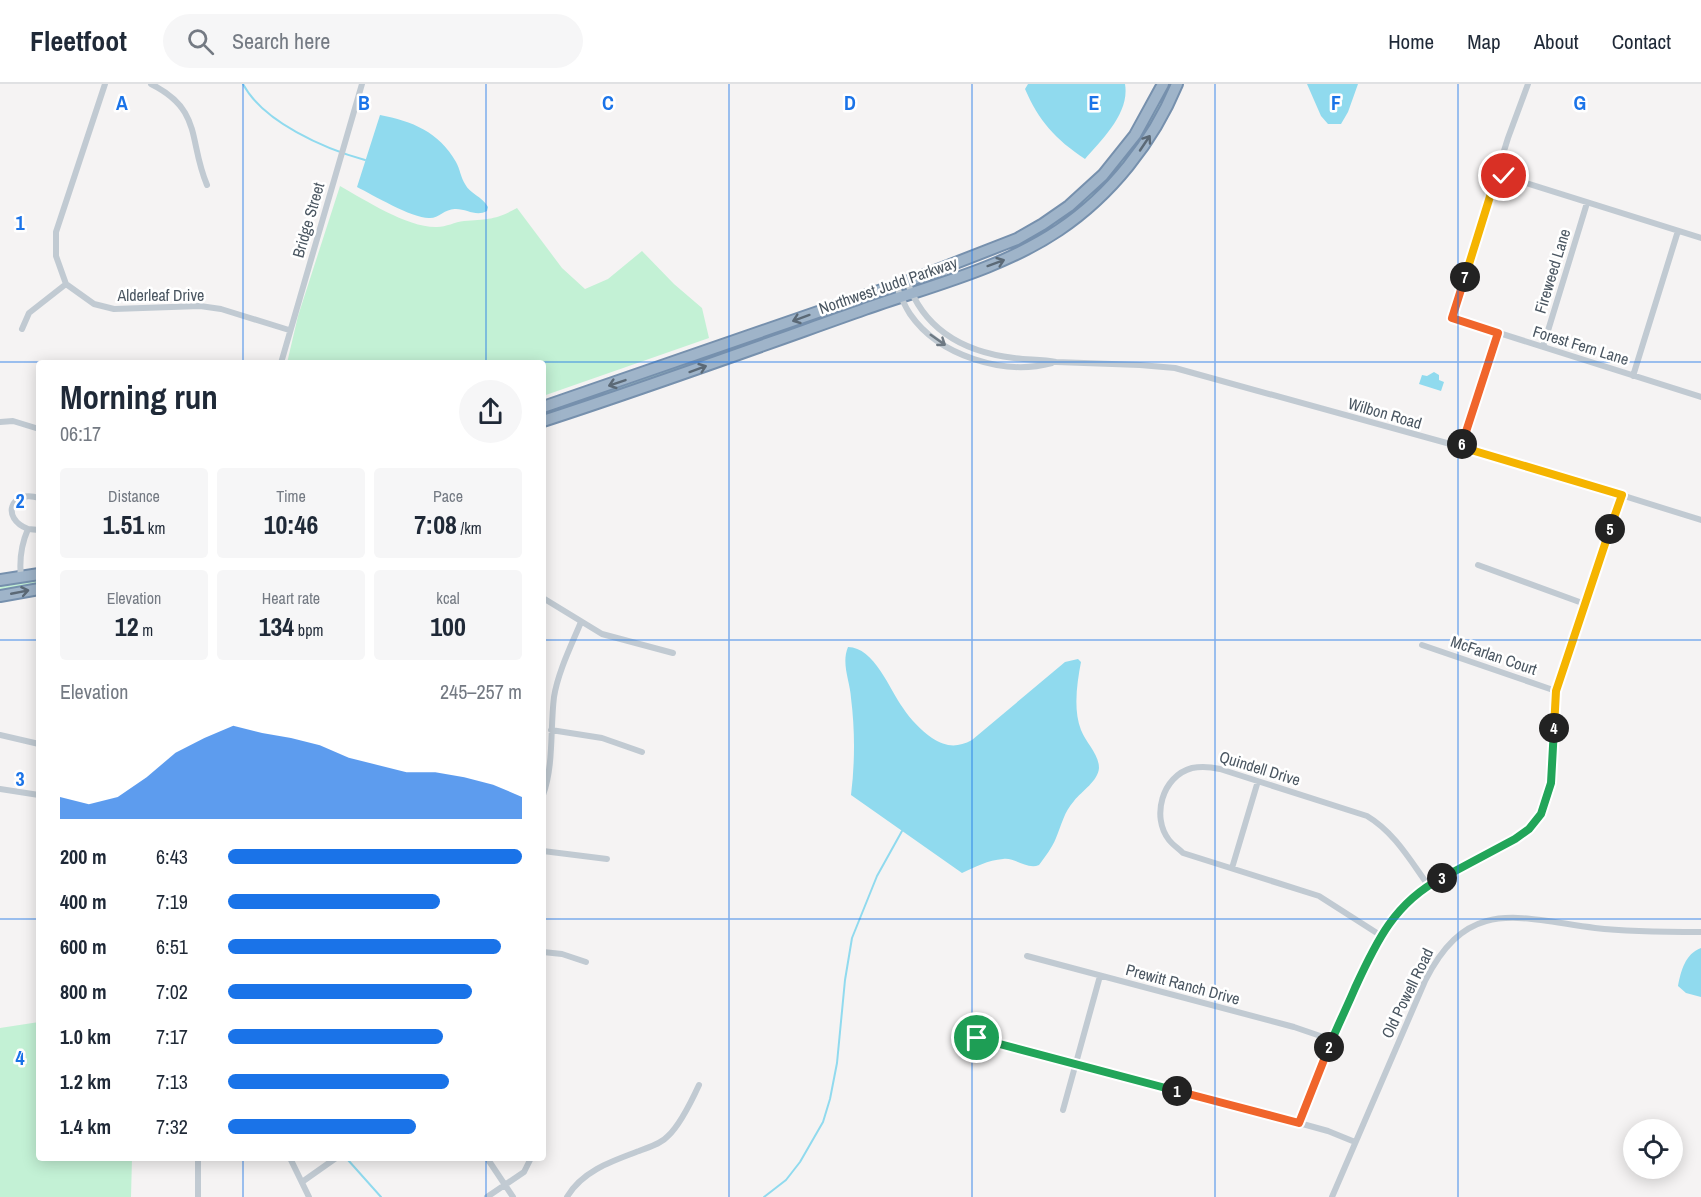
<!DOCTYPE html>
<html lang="en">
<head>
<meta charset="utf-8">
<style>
  :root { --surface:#fff; --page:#f6f6f7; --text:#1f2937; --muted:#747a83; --line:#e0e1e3; --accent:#1a73e8 }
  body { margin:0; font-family:"Archivo Narrow",sans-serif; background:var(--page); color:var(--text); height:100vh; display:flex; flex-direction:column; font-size:22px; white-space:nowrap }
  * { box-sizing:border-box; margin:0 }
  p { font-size:20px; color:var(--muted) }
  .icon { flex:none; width:33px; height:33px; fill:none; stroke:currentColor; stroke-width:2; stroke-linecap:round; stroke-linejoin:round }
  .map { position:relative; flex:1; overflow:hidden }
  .panel { position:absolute; left:36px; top:276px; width:510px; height:801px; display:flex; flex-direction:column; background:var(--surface); border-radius:6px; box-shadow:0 3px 15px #0003 }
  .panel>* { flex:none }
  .tools { position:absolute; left:1623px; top:1035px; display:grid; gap:12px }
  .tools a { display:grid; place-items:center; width:60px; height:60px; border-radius:50%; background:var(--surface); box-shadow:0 3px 15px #0003; font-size:30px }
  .pin { position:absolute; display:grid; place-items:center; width:51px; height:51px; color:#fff; margin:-26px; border:3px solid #fff; border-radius:50%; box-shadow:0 2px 6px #0007 }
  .km { position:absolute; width:30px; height:30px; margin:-15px; border-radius:50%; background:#222; color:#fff; font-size:16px; line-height:30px; text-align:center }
  .round { display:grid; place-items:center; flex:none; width:63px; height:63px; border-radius:32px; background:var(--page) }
  .overview { display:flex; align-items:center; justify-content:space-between; height:102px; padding:0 24px }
  h1 { font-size:33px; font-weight:700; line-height:45px }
  .metrics { display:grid; grid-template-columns:repeat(3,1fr); gap:9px; height:102px; padding:6px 24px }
  .metrics div { display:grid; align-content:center; border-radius:6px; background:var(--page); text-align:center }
  .metrics b { font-size:26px; font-weight:700 }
  .metrics small { font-size:16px; font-weight:400 }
  .metrics p { font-size:16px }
  .chart { height:168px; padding:12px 24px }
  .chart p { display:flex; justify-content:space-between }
  .chart svg { width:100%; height:108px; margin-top:6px; fill:var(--accent); opacity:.7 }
  ul { padding:0 24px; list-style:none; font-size:20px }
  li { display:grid; grid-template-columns:96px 72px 1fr; align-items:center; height:45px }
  li i { height:15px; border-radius:8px; background:var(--accent) }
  header { display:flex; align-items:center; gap:36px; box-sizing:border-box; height:84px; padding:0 30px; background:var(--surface); border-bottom:2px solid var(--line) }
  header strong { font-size:28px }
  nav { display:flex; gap:33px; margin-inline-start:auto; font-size:21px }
  .search { width:420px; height:54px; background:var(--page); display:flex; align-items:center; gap:15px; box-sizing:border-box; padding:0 21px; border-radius:33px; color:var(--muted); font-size:22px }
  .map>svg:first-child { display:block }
</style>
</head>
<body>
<header>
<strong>Fleetfoot</strong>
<div class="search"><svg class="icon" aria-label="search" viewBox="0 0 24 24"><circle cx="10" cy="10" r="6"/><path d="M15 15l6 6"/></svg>Search here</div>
<nav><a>Home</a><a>Map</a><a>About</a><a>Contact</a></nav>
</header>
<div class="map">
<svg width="1701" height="1113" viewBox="0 0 1701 1113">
  <rect width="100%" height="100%" fill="#f5f3f3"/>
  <path fill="#c3f1d5" d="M 1167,0 L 1173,0 C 1165,15 1158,31 1149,45 C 1125,84 1093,115 1057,142 L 1055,140 L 1081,117 Z
    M 340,102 C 365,116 408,144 437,143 C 446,143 455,138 464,137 C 488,135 495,136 517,124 L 562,184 L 585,205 L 608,195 L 642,167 L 674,200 L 702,224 L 709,254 L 543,312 L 543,279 L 287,279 L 298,232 Z
    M 799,239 L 800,242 L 783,250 L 543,333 L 543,328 Z
    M 39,495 L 39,500 L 0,508 L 0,501 Z
    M 39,938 L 39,1074 L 132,1074 L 131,1113 L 0,1113 L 0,944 Z"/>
  <path fill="#90daee" d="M 1028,0 L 1125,0 C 1130,29 1102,55 1085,75 C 1055,55 1039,37 1025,5 Z
    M 1307,0 L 1358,0 L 1348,28 L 1341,40 L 1328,40 L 1321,32 Z
    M 380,31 C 412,37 439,48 456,78 C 460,85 461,94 465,100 C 470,110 482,112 488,123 L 487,127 C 476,133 467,125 456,125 C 446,124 439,134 430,134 C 413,135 373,111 357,103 Z
    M 1434,288 L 1439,291 L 1439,296 L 1444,298 L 1441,307 L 1419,300 L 1422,291 L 1427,292 Z
    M 848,563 C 874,563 890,606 903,624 C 911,636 921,646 932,654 C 946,663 957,664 972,656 L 1065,578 L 1078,575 L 1081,578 C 1077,599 1073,625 1081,646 C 1086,659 1099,670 1099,684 C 1098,697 1082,707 1074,717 C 1064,728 1062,740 1056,754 C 1052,764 1045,773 1039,781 C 1027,786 1015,773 1003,775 C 988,776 975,783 962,789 L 851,711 C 855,679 855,646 851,614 C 850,597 841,580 848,563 Z
    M 1701,864 L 1701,913 L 1686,909 L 1678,902 C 1681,887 1685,870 1701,864 Z"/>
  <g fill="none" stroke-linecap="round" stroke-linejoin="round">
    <path stroke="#90daee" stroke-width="2" d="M 243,0 C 263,38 325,65 365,76
      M 348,1076 L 381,1113
      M 764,1113 L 786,1096 L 800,1078 L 823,1038 L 830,1015 L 837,979 L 845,896 L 852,854 L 877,792 L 902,747"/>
    <g stroke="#7690ad" stroke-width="14">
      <path id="trunk" d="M 543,323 L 922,192 L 1017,155 L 1043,140 L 1069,122 L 1103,91 L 1135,51 L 1163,0
        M 543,337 C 651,302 758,263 865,225 C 930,202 1001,185 1059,146 C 1111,111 1153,58 1177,0
        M 0,496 L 39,490
        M 0,512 L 39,505"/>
    </g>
    <path stroke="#c1cad2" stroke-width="6" d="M 105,0 L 56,148 L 56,172 L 66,200 L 94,220 L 114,225 L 200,222 L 221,225 L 289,246
      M 151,0 C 203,26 188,56 207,101
      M 1528,0 L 1508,54 L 1452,234 L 1701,313
      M 1497,90 L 1701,154
      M 907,197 C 924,246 964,268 1014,274 C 1028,276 1042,275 1056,278 L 1140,281 L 1175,284 L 1519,379 L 1701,436
      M 896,201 C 900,211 904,221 910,230 C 939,272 1004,292 1052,279
      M 22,245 L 29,229 L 66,200
      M 1543,263 L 1587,119
      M 281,279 L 362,0
      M 1633,292 L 1678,147
      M 0,338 L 13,337 L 39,345
      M 1461,363 L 1498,249
      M 28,445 C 0,434 11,405 39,414
      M 1478,481 L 1585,520
      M 21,493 C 19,475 21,461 28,445 L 39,446
      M 543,514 L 602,550 L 673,569
      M 1422,561 L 1556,607
      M 551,646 L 602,654 L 642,668
      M 0,651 L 39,660
      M 0,705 L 39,711
      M 543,711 C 554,681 550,645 554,613 C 558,588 571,562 581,538
      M 543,767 L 607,775
      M 1232,784 L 1258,697
      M 1380,851 L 1319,812 L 1183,769 C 1179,765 1173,761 1169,756 C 1151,733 1162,692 1192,684 C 1202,682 1211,683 1220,685 L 1367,732 C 1394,748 1410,776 1428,801
      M 543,868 L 562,870 L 586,878
      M 1027,872 L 1294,943 L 1332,956
      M 958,955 L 977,954 L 1299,1039 L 1328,1047 L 1355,1058
      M 1063,1026 L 1100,892
      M 1299,1039 C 1316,996 1332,954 1351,913 C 1368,877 1382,840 1412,813 C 1447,783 1518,769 1541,730 C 1562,693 1547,644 1557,605 C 1562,584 1570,564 1577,544 C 1592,500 1607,455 1621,411
      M 290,1074 L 309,1113
      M 487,1074 L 513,1113
      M 302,1098 L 336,1074
      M 198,1113 L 198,1074
      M 487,1113 L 524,1088 L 531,1074
      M 567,1113 C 582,1087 612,1077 639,1067 C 649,1063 661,1060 668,1052 C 679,1042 693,1014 699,1001
      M 1332,1113 L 1425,897 C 1468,812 1517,834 1595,844 C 1630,848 1665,848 1701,848"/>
    <use href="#trunk" stroke="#9fb4c9" stroke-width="10"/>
  </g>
  <defs><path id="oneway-shaft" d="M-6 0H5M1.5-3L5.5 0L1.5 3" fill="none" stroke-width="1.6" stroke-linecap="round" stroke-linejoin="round" transform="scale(1.5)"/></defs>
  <g stroke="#5b6976">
    <use href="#oneway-shaft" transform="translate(1145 59) rotate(-56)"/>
    <use href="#oneway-shaft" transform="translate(996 179) rotate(-20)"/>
    <use href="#oneway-shaft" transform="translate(801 234) rotate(160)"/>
    <use href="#oneway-shaft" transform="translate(698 285) rotate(-20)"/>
    <use href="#oneway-shaft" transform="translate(617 299) rotate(161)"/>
    <use href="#oneway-shaft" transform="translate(20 508) rotate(-11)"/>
  </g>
  <use stroke="#6e7983" href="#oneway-shaft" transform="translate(938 256) rotate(35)"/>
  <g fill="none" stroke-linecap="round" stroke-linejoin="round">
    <g stroke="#fff" stroke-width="12">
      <path id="split-1" d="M 977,954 L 1177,1007"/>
    </g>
    <g stroke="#fff" stroke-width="12">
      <path id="split-2" d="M 1177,1007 L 1299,1039 L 1329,963"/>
    </g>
    <g stroke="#fff" stroke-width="12">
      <path id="split-3" d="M 1329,963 C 1337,943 1347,923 1355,904 C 1376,858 1395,818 1442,794"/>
    </g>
    <g stroke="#fff" stroke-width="12">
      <path id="split-4" d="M 1442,794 L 1515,755 L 1529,745 L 1541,730 L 1551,699 L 1554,644"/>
    </g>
    <g stroke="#fff" stroke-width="12">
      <path id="split-5" d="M 1554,644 L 1556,607 L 1610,445"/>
    </g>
    <g stroke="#fff" stroke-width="12">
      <path id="split-6" d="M 1462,360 L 1461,363 L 1622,411 L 1610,445"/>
    </g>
    <g stroke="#fff" stroke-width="12">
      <path id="split-7" d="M 1462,360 L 1498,249 L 1452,234 L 1465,193"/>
    </g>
    <g stroke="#fff" stroke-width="12">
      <path id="split-8" d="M 1465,193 L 1497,90 L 1504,92"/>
    </g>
    <use href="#split-1" stroke="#22a559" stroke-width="8"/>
    <use href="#split-2" stroke="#f0652b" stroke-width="8"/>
    <use href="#split-3" stroke="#22a559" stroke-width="8"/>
    <use href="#split-4" stroke="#22a559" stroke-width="8"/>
    <use href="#split-5" stroke="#f5b400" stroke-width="8"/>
    <use href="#split-6" stroke="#f5b400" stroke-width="8"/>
    <use href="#split-7" stroke="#f0652b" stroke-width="8"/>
    <use href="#split-8" stroke="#f5b400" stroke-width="8"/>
  </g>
  <path fill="none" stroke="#1a73e8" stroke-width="1.5" stroke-opacity="0.55" d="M 243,0 L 243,279M 486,0 L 486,279M 729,0 L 729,1113M 972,0 L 972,1113M 1215,0 L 1215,1113M 1458,0 L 1458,1113M 0,278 L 1701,278M 0,556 L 39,556M 543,556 L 1701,556M 0,835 L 39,835M 543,835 L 1701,835M 243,1074 L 243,1113M 486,1074 L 486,1113"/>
  <g text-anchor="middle" stroke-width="5" stroke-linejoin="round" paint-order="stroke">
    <g font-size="16" fill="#4a5661" stroke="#fff">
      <text transform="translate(308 136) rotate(-74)" y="6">Bridge Street</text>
      <text transform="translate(1552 187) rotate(-73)" y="6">Fireweed Lane</text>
      <text transform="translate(888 201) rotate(-19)" y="6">Northwest Judd Parkway</text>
      <text x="161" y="217">Alderleaf Drive</text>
      <text transform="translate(1581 261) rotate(17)" y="6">Forest Fern Lane</text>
      <text transform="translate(1385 329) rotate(16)" y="6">Wilbon Road</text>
      <text transform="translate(1494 571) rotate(19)" y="6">McFarlan Court</text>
      <text transform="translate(1260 684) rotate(17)" y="6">Quindell Drive</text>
      <text transform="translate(1183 900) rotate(15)" y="6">Prewitt Ranch Drive</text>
      <text transform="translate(1407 909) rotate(-64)" y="6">Old Powell Road</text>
    </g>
  </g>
  <g font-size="20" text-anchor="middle" font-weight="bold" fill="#1a73e8" stroke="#fff" stroke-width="5" stroke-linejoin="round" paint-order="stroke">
    <text x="122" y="26">A</text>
    <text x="364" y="26">B</text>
    <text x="608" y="26">C</text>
    <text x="850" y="26">D</text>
    <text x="1094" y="26">E</text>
    <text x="1336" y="26">F</text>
    <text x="1580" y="26">G</text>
    <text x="20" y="146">1</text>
    <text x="20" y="424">2</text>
    <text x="20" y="702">3</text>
    <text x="20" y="981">4</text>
  </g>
</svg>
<div class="tools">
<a><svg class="icon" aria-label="locate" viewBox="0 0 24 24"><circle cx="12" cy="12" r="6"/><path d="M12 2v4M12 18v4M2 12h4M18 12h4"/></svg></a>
</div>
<div class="pin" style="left:977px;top:954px;background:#1e9e55"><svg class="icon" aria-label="arrive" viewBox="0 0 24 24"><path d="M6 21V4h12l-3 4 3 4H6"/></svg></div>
<div class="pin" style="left:1504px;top:92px;background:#d93025"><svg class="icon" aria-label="check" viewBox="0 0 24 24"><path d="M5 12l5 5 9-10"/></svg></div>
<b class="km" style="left:1177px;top:1007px">1</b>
<b class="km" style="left:1329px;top:963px">2</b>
<b class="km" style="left:1442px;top:794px">3</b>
<b class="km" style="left:1554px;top:644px">4</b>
<b class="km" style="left:1610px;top:445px">5</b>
<b class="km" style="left:1462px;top:360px">6</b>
<b class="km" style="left:1465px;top:193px">7</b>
<section class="panel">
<div class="overview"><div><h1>Morning run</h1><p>06:17</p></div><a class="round"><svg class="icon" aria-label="share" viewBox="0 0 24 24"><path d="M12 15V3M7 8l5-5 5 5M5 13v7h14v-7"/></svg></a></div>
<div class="metrics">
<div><p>Distance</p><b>1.51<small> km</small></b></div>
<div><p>Time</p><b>10:46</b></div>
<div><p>Pace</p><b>7:08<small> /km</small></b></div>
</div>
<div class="metrics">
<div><p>Elevation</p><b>12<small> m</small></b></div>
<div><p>Heart rate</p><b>134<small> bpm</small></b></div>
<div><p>kcal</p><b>100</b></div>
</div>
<div class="chart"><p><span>Elevation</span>245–257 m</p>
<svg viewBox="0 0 160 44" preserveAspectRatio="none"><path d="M0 44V35L10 38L20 35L30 27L40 17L50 11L60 6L70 9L80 11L90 14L100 19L110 22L120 25L130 25L140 27L150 30L160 35V44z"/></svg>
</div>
<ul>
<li><b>200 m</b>6:43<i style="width:100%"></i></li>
<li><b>400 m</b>7:19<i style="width:72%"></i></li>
<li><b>600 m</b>6:51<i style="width:93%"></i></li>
<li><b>800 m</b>7:02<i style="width:83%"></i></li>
<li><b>1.0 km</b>7:17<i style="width:73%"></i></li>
<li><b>1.2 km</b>7:13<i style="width:75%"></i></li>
<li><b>1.4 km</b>7:32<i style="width:64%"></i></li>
</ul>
</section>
</div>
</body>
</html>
